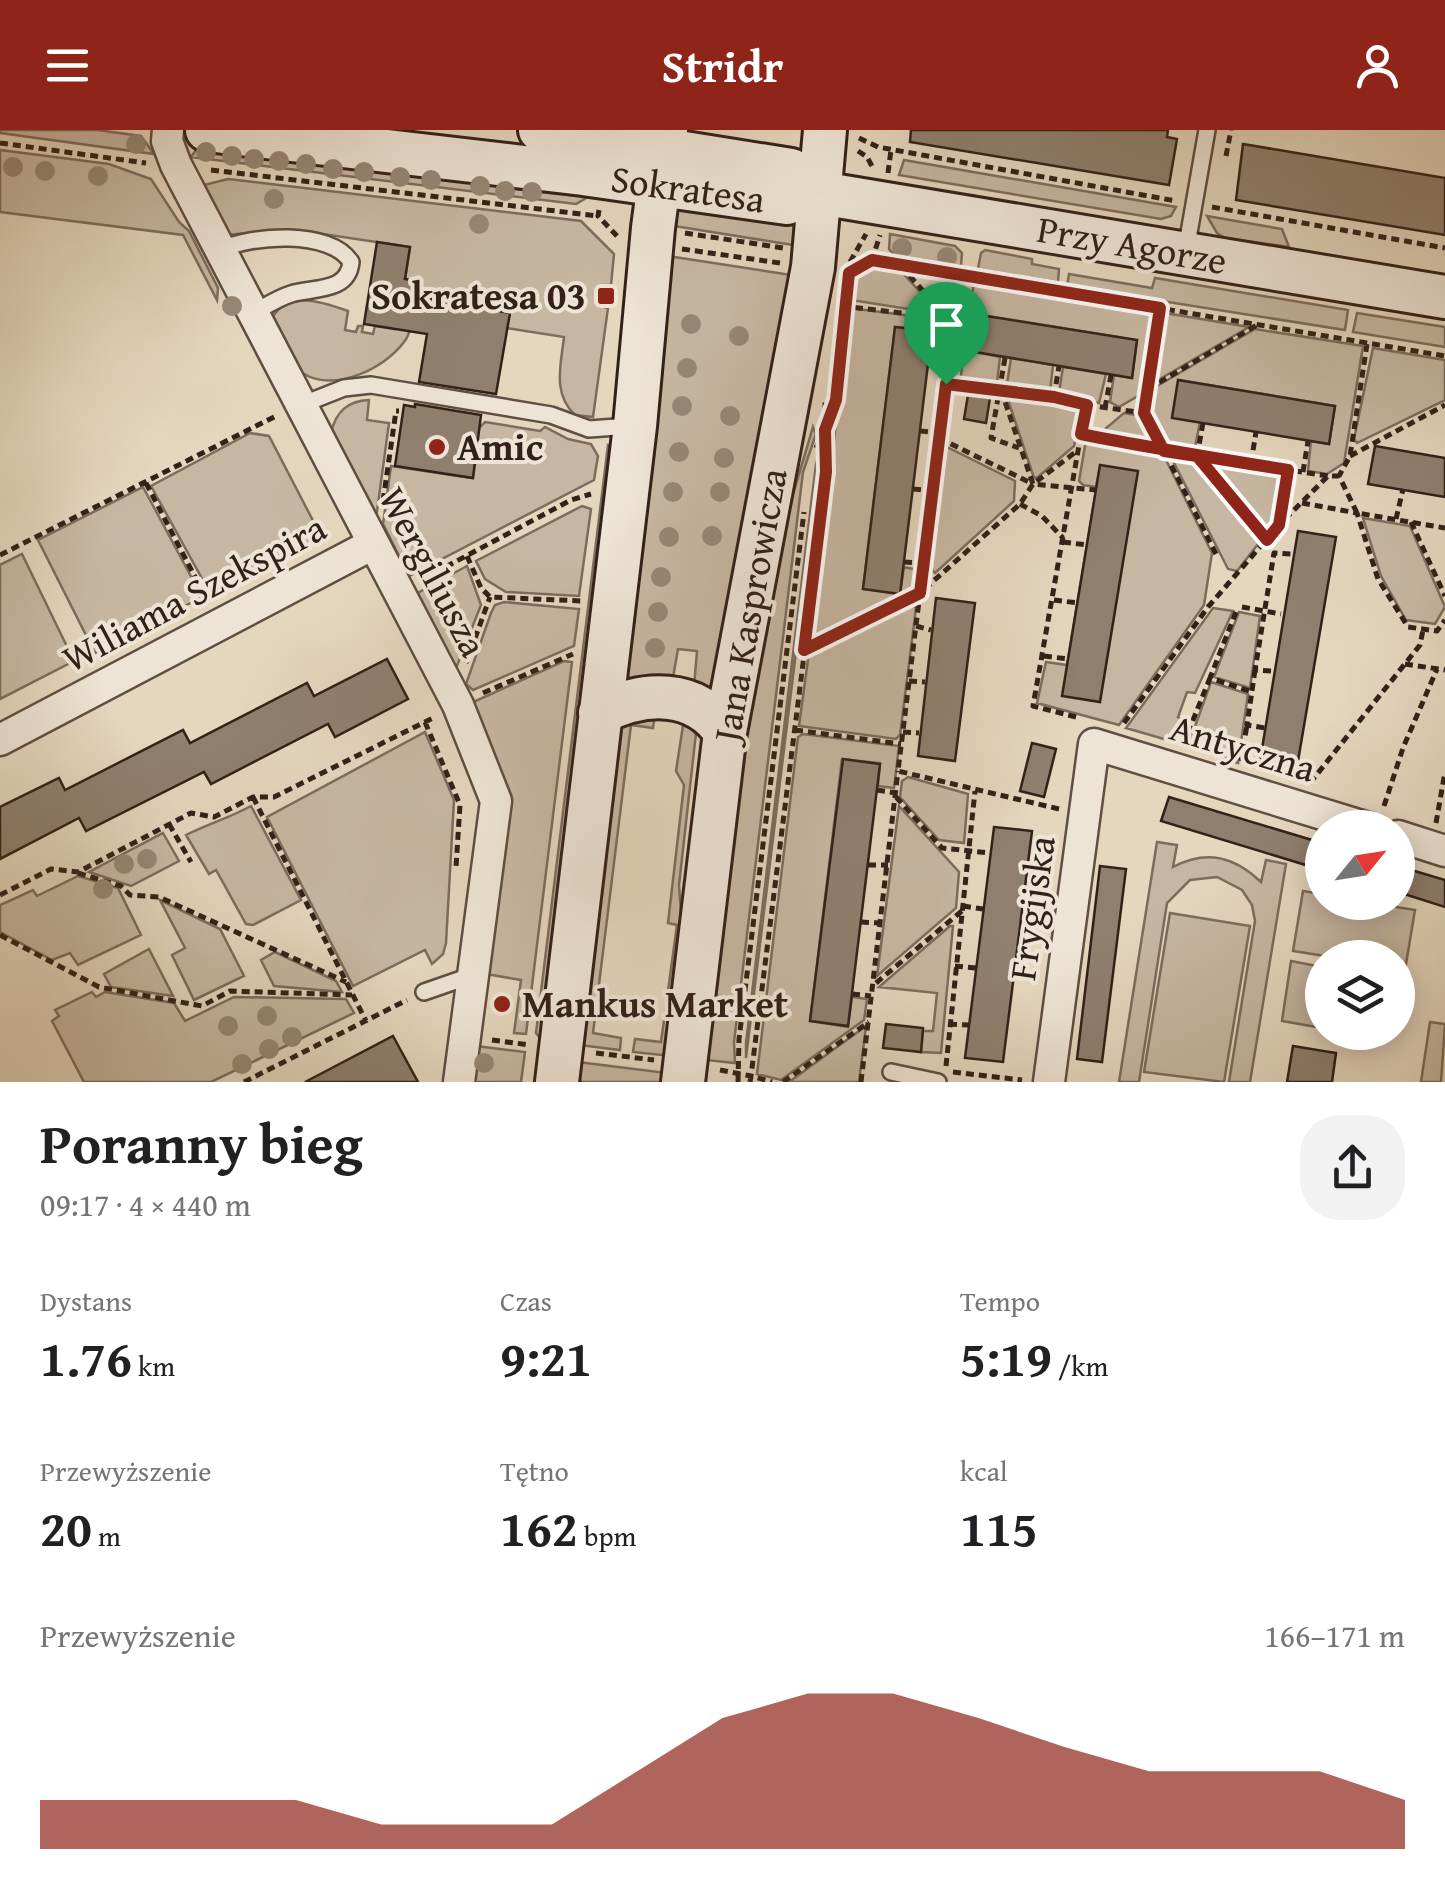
<!DOCTYPE html>
<html lang="pl">
<head>
<meta charset="utf-8">
<style>
  :root { --surface:#fff; --page:#f2f2f2; --text:#202124; --muted:#757577; --accent:#8f2418 }
  body { margin:0; font-family:"Gentium Book Plus",serif; background:var(--page); color:var(--text); height:100vh; display:flex; flex-direction:column; font-size:38px; white-space:nowrap }
  * { box-sizing:border-box; margin:0 }
  p { font-size:32px; color:var(--muted) }
  .icon { flex:none; width:55px; height:55px; fill:none; stroke:currentColor; stroke-width:2; stroke-linecap:round; stroke-linejoin:round }
  .map { position:relative; height:952px; overflow:hidden }
  .details { display:flex; flex-direction:column; background:var(--surface); flex:1 }
  .details>* { flex:none }
  .needle { width:65px; rotate:60deg }
  .tools { position:absolute; left:1305px; top:680px; display:grid; gap:20px }
  .tools a { display:grid; place-items:center; width:110px; height:110px; border-radius:50%; background:var(--surface); box-shadow:0 5px 25px #0003; font-size:50px }
  .pin { position:absolute; display:grid; place-items:center; width:85px; height:85px; color:#fff; margin:-102px -42px; border-radius:50% 50% 50% 0; rotate:-45deg; box-shadow:0 0 10px #0007 }
  .pin .icon { rotate:45deg }
  .round { display:grid; place-items:center; flex:none; width:105px; height:105px; border-radius:40px; background:var(--page) }
  .head { display:flex; align-items:center; justify-content:space-between; height:170px; padding:0 40px }
  h1 { font-size:55px; font-weight:800; line-height:75px }
  .figures { display:grid; grid-template-columns:repeat(3,1fr); gap:15px; height:170px; padding:10px 40px }
  .figures div { display:grid; align-content:center }
  .figures b { font-size:50px; font-weight:800 }
  .figures small { font-size:28px; font-weight:400 }
  .figures p { font-size:28px }
  .chart { height:280px; padding:20px 40px }
  .chart p { display:flex; justify-content:space-between }
  .chart svg { width:100%; height:180px; margin-top:10px; fill:var(--accent); opacity:.7 }
  header { display:flex; justify-content:space-between; align-items:center; height:130px; padding:0 40px; background:var(--accent); color:#fff; font-size:45px; font-weight:800 }
  .map>svg:first-child { display:block }
</style>
</head>
<body>
<header><svg class="icon" aria-label="menu" viewBox="0 0 24 24"><path d="M4 6h16M4 12h16M4 18h16"/></svg>Stridr<svg class="icon" aria-label="person" viewBox="0 0 24 24"><circle cx="12" cy="8" r="4"/><path d="M4 21q1-7 8-7t8 7"/></svg></header>
<div class="map">
<svg width="1445" height="952" viewBox="0 0 1445 952">
  <rect width="100%" height="100%" fill="#e5d6be"/>
  <filter id="stains"><feTurbulence type="fractalNoise" baseFrequency=".002" numOctaves="4"/><feColorMatrix values="0 0 0 0 .2 0 0 0 0 .09 0 0 0 0 .02 0 0 0 .5 -.17"/></filter>
  <radialGradient id="worn" r=".72"><stop offset=".6" stop-color="#630" stop-opacity="0"/><stop offset="1" stop-color="#630" stop-opacity=".3"/></radialGradient>
  <path fill="#c7b7a2" stroke="#7d6c5d" stroke-width="2.5" d="M 0,0 L 97,0 L 141,6 L 154,24 L 0,3 Z
    M 198,17 L 589,62 L 588,67 L 576,74 L 191,27 Z
    M 0,20 L 109,34 L 151,49 L 179,92 L 189,101 L 218,158 L 217,170 L 183,105 L 0,82 Z
    M 904,30 L 1176,77 L 1171,86 L 1161,89 L 899,45 Z
    M 228,49 L 581,91 L 614,124 L 611,155 L 602,155 L 600,176 L 608,178 L 593,287 L 575,285 C 552,263 561,235 564,207 L 507,198 L 509,183 L 433,170 L 413,174 C 412,186 412,202 404,212 C 384,239 335,262 304,244 C 288,235 280,206 271,190 C 286,159 323,172 348,181 L 345,200 L 356,202 L 358,196 L 363,196 L 362,202 L 373,204 L 375,196 L 395,199 L 398,182 L 413,173 L 417,151 L 405,149 L 410,117 L 316,103 L 267,101 L 227,105 L 200,56 Z
    M 677,73 L 797,89 L 793,115 L 674,96 Z
    M 1207,86 L 1282,99 L 1289,117 L 1225,108 L 1217,103 Z
    M 890,104 L 955,116 L 962,123 L 961,136 L 894,125 L 889,119 Z
    M 985,120 L 1032,129 L 1032,134 L 1059,139 L 1058,152 L 978,139 L 981,123 Z
    M 668,126 L 791,145 L 715,556 L 706,563 L 694,557 L 697,521 L 678,519 L 671,559 L 623,557 Z
    M 870,135 L 899,139 L 940,184 L 851,170 L 854,149 Z
    M 1069,144 L 1152,158 L 1155,148 L 1348,180 L 1345,200 L 1067,156 Z
    M 974,151 L 1155,183 L 1143,263 L 1119,277 L 1110,272 L 1114,245 L 1132,248 L 1137,210 L 981,185 L 975,222 L 1000,227 L 997,253 L 960,252 Z
    M 850,178 L 951,191 L 946,224 L 930,223 L 932,201 L 895,197 L 863,459 L 900,464 L 904,437 L 919,440 L 917,459 L 818,512 L 810,510 Z
    M 1165,183 L 1249,197 L 1153,253 Z
    M 1357,183 L 1445,197 L 1445,217 L 1353,202 Z
    M 1255,199 L 1363,216 L 1344,333 L 1327,344 L 1308,341 L 1311,311 L 1329,314 L 1335,276 L 1179,250 L 1172,287 L 1200,292 L 1194,322 L 1167,318 L 1151,286 L 1152,259 Z
    M 1373,218 L 1445,230 L 1445,270 L 1357,313 L 1354,309 Z
    M 1011,228 L 1053,235 L 1050,262 L 1010,258 L 1007,254 Z
    M 1063,237 L 1106,244 L 1099,273 L 1059,263 Z
    M 1012,264 L 1077,276 L 1082,282 L 1074,316 L 1038,347 L 1034,348 L 1009,273 Z
    M 369,270 L 367,290 L 389,293 L 375,396 L 331,303 C 336,281 348,271 369,270 Z
    M 1124,283 L 1143,286 L 1156,316 L 1098,305 Z
    M 485,292 L 540,301 L 545,297 L 568,309 L 591,314 L 598,326 L 594,350 L 409,446 L 383,394 L 391,336 L 472,348 L 479,298 Z
    M 813,297 L 816,304 L 803,342 L 734,912 L 735,933 L 706,930 L 734,671 L 781,405 Z
    M 250,303 L 269,306 L 321,406 L 210,463 L 151,356 Z
    M 1086,310 L 1163,324 L 1212,423 L 1204,475 L 1119,595 L 1037,573 L 1046,532 L 1067,535 L 1100,336 L 1096,357 L 1083,355 L 1079,351 Z
    M 608,315 L 612,316 L 541,909 L 536,903 Z
    M 947,317 L 1015,351 L 1014,371 L 935,443 L 927,435 L 941,319 Z
    M 820,322 L 811,400 L 746,928 L 746,913 L 816,334 Z
    M 1170,325 L 1195,329 L 1262,409 L 1237,441 L 1228,439 Z
    M 1207,332 L 1284,346 L 1276,391 L 1267,403 Z
    M 143,357 L 202,467 L 95,523 L 38,410 Z
    M 582,376 L 591,379 L 579,466 L 506,462 L 485,449 L 476,431 Z
    M 1363,388 L 1410,396 L 1445,477 L 1435,494 L 1406,490 L 1381,446 Z
    M 22,424 L 74,531 L 0,569 L 0,435 Z
    M 467,436 L 481,475 L 453,546 L 414,465 Z
    M 909,471 L 916,478 L 900,605 L 896,609 L 799,596 L 809,522 Z
    M 504,472 L 579,479 L 574,516 L 473,560 L 466,554 L 491,483 L 495,475 Z
    M 1213,478 L 1233,481 L 1195,563 L 1187,562 L 1178,587 L 1187,591 L 1181,614 L 1126,598 Z
    M 1239,482 L 1260,486 L 1250,558 L 1214,547 Z
    M 564,531 L 572,532 L 526,904 L 514,903 L 521,850 L 486,844 L 508,667 L 469,574 Z
    M 1211,552 L 1248,564 L 1238,633 L 1188,616 Z
    M 655,584 L 653,598 L 631,595 L 593,903 L 621,908 L 620,920 L 579,915 L 621,588 Z
    M 684,589 L 697,594 L 679,755 L 683,811 L 671,926 L 633,922 L 635,909 L 661,912 L 677,795 L 668,793 L 684,655 L 676,641 Z
    M 425,602 L 454,670 L 446,813 L 443,824 L 432,834 L 425,820 L 353,856 L 267,687 Z
    M 803,604 L 899,616 L 894,658 L 878,656 L 880,633 L 842,629 L 810,891 L 848,897 L 852,867 L 867,869 L 864,890 L 781,950 L 757,944 L 798,607 Z
    M 908,647 L 968,664 L 964,713 L 939,710 L 900,667 L 902,651 Z
    M 251,676 L 301,770 L 253,795 L 246,794 L 216,740 L 209,744 L 186,705 C 208,694 229,688 251,676 Z
    M 899,676 L 959,742 L 956,778 L 877,846 Z
    M 163,703 L 179,731 L 131,756 L 89,742 Z
    M 1157,712 L 1177,715 L 1173,737 C 1207,719 1235,727 1261,752 L 1266,730 L 1286,734 L 1250,952 L 1229,952 L 1255,791 L 1252,775 L 1242,760 L 1217,747 L 1190,750 L 1167,773 L 1139,952 L 1119,952 Z
    M 78,746 L 118,758 L 141,805 L 78,835 L 70,823 L 52,830 L 0,802 L 0,775 L 33,760 L 37,766 Z
    M 1303,761 L 1322,764 L 1322,772 L 1372,773 L 1415,780 L 1405,840 L 1398,839 L 1398,828 L 1331,827 L 1293,821 Z
    M 160,770 L 220,799 L 244,846 L 194,870 L 172,825 L 185,818 Z
    M 1170,783 L 1250,796 L 1224,952 L 1144,942 Z
    M 950,796 L 953,796 L 941,923 L 921,922 L 923,901 L 933,901 L 937,863 L 879,857 Z
    M 149,819 L 173,866 L 111,857 L 104,844 Z
    M 275,822 L 336,851 L 342,862 L 274,856 L 261,830 Z
    M 1291,831 L 1322,837 L 1322,898 L 1282,891 Z
    M 92,862 L 96,867 L 105,862 L 174,873 L 185,891 L 234,867 L 346,869 L 354,883 L 211,952 L 84,952 L 52,891 L 59,886 L 55,880 Z
    M 1430,892 L 1445,894 L 1441,952 L 1421,952 Z
    M 866,896 L 859,952 L 789,952 Z
    M 476,916 L 525,922 L 521,952 L 473,952 Z
    M 578,932 L 667,943 L 666,952 L 582,952 L 577,948 Z"/>
  <path fill="#907f6e" stroke="#332018" stroke-width="2.5" d="M 911,0 L 1168,0 L 1167,7 L 1177,9 L 1169,55 L 910,12 Z
    M 1243,14 L 1445,48 L 1445,105 L 1236,70 Z
    M 377,112 L 410,117 L 405,149 L 417,151 L 414,166 L 510,183 L 496,264 L 419,252 L 427,204 L 364,194 Z
    M 980,185 L 1137,210 L 1132,248 L 975,222 Z
    M 895,197 L 932,201 L 900,464 L 863,459 Z
    M 1178,250 L 1335,276 L 1329,314 L 1172,288 Z
    M 968,265 L 990,268 L 986,293 L 964,289 Z
    M 415,274 L 481,285 L 473,348 L 395,336 L 404,275 L 415,277 Z
    M 1375,316 L 1445,328 L 1445,367 L 1368,354 Z
    M 1100,335 L 1138,341 L 1100,572 L 1062,566 Z
    M 1298,401 L 1336,407 L 1297,637 L 1260,631 Z
    M 936,468 L 975,473 L 955,631 L 918,626 Z
    M 387,529 L 408,569 L 335,607 L 328,594 L 211,654 L 204,642 L 86,701 L 79,688 L 0,729 L 0,677 L 59,648 L 65,660 L 183,600 L 190,613 L 307,553 L 314,566 Z
    M 1032,613 L 1056,619 L 1044,667 L 1020,661 Z
    M 843,629 L 880,634 L 848,896 L 810,891 Z
    M 1169,667 L 1322,713 L 1322,740 L 1161,691 Z
    M 994,697 L 1032,701 L 1003,932 L 965,928 Z
    M 1100,736 L 1126,739 L 1102,932 L 1077,929 Z
    M 1398,736 L 1445,750 L 1445,777 L 1398,762 Z
    M 886,894 L 923,898 L 921,922 L 883,918 Z
    M 393,906 L 418,952 L 305,952 Z
    M 1293,916 L 1336,923 L 1332,952 L 1287,952 Z"/>
  <g fill="none" stroke-linecap="round" stroke-linejoin="round">
    <g stroke="#604e42" stroke-width="20">
      <path id="lane" d="M 220,120 C 251,105 330,99 351,132 C 348,163 313,157 291,164 C 278,168 266,176 253,183
        M 1186,120 L 1207,0
        M 301,275 L 344,258 L 371,255 L 551,285 L 589,299 L 631,296
        M 424,862 L 473,845
        M 891,942 L 938,952"/>
    </g>
    <g stroke="#604e42" stroke-width="35">
      <path id="street" d="M 168,0 L 167,11 L 176,35 L 458,575 L 496,671 L 459,952
        M 0,610 L 373,414
        M 1398,706 L 1445,721
        M 1049,952 L 1094,614 L 1368,698"/>
    </g>
    <g stroke="#332018" stroke-width="48">
      <path id="secondary" d="M 207,0 L 583,44 L 787,73 L 820,63 L 1445,167
        M 540,0 L 791,40 L 820,63
        M 600,583 C 644,561 695,558 725,602
        M 557,952 L 635,296 L 653,98 L 666,0
        M 683,952 L 725,602 L 813,137 L 825,0"/>
    </g>
    <path stroke="#332018" stroke-width="5" stroke-dasharray="8 5" stroke-linecap="butt" d="M 859,8 L 878,17 L 1176,71
      M 0,13 L 146,33
      M 858,21 L 867,27 L 873,38
      M 1226,26 L 1231,0
      M 211,40 L 598,86
      M 888,43 L 891,20
      M 1212,77 L 1445,118
      M 599,80 L 598,86 L 617,106
      M 685,103 L 783,118
      M 682,119 L 780,133
      M 872,130 L 1445,226
      M 850,132 L 866,104
      M 901,136 L 947,188
      M 848,143 L 872,130 L 880,105
      M 842,176 L 954,189
      M 1367,214 L 1350,326 L 1339,346 L 1357,383 L 1445,398
      M 929,227 L 949,229
      M 1005,228 L 991,308 L 1019,318
      M 946,253 L 1054,267 L 1087,275 L 1081,304
      M 1148,259 L 1257,195
      M 1001,260 L 1033,354 L 1096,360
      M 1054,267 L 1059,236
      M 1087,275 L 1144,283 L 1164,321
      M 1105,278 L 1111,245
      M 1144,283 L 1160,178
      M 1203,293 L 1197,326 L 1274,423
      M 920,301 L 940,303
      M 939,308 L 1033,354
      M 816,318 L 836,270 L 849,148
      M 1350,326 L 1445,275
      M 1251,333 L 1256,302
      M 1303,342 L 1308,311
      M 146,353 L 207,470
      M 913,359 L 932,361
      M 383,371 L 396,281 L 399,281
      M 1302,373 L 1357,383 L 1378,449 L 1408,497 L 1437,501 L 1445,490
      M 1020,374 L 1042,386 L 1063,408
      M 1396,389 L 1403,359
      M 1279,392 L 1288,340
      M 1411,392 L 1445,466
      M 1063,412 L 1087,415
      M 1216,424 L 1164,321 L 1328,346
      M 0,425 L 276,286
      M 467,426 L 481,458 L 490,467 L 582,471
      M 904,432 L 924,433
      M 423,449 L 571,370 L 591,364
      M 1054,470 L 1078,473
      M 1242,477 L 1281,484
      M 1236,482 L 1210,548 L 1252,562
      M 916,496 L 931,500
      M 804,520 L 920,463 L 959,144
      M 1044,526 L 1068,529
      M 466,533 L 490,467
      M 1405,534 L 1445,540
      M 1255,540 L 1247,595 L 1265,598
      M 1271,541 L 1255,540 L 1274,423 L 1291,424
      M 909,551 L 925,552
      M 483,563 L 573,524
      M 1076,587 L 1033,576 L 1081,304 L 1164,321
      M 425,592 L 460,675 L 456,737
      M 1124,593 L 1208,477 L 1279,395 L 1328,346 L 1339,346
      M 795,600 L 901,614
      M 903,602 L 919,603
      M 1183,615 L 1210,548
      M 1241,631 L 1247,595
      M 1310,653 L 1420,515 L 1423,500
      M 877,660 L 896,663
      M 253,667 L 366,891
      M 896,667 L 942,718 L 990,723
      M 1384,676 L 1403,618 L 1437,539
      M 1059,679 L 898,641 L 920,463 L 1020,374 L 1033,354 L 1077,321
      M 1436,693 L 1445,642
      M 169,694 L 191,732
      M 868,735 L 888,735
      M 78,743 L 121,756 L 130,765 L 159,767 L 346,852
      M 0,765 L 51,739 L 78,742 L 191,683 L 214,687 L 253,667 L 274,667 L 433,588
      M 963,776 L 983,779
      M 861,792 L 881,793
      M 0,805 L 99,857 L 202,876 L 230,861 L 352,865
      M 955,836 L 976,838
      M 876,853 L 963,780
      M 852,864 L 871,866
      M 949,894 L 969,895
      M 492,910 L 530,915
      M 596,923 L 654,930
      M 946,936 L 975,661
      M 720,940 L 751,946 L 827,343 L 825,269
      M 953,942 L 1022,950
      M 244,952 L 407,870
      M 738,952 L 739,909 L 804,382
      M 750,952 L 751,946 L 772,952
      M 783,952 L 869,892
      M 861,952 L 898,641"/>
    <use href="#lane" stroke="#eee4d5" stroke-width="15"/>
    <use href="#street" stroke="#eee4d5" stroke-width="30"/>
    <use href="#secondary" stroke="#eee4d5" stroke-width="42"/>
  </g>
  <g fill="#978775">
    <circle cx="136" cy="14" r="10"/>
    <circle cx="206" cy="22" r="10"/>
    <circle cx="232" cy="26" r="10"/>
    <circle cx="254" cy="29" r="10"/>
    <circle cx="279" cy="31" r="10"/>
    <circle cx="306" cy="34" r="10"/>
    <circle cx="13" cy="37" r="10"/>
    <circle cx="333" cy="39" r="10"/>
    <circle cx="45" cy="41" r="10"/>
    <circle cx="364" cy="42" r="10"/>
    <circle cx="98" cy="46" r="10"/>
    <circle cx="400" cy="47" r="10"/>
    <circle cx="431" cy="50" r="10"/>
    <circle cx="480" cy="56" r="10"/>
    <circle cx="505" cy="61" r="10"/>
    <circle cx="532" cy="62" r="10"/>
    <circle cx="274" cy="69" r="10"/>
    <circle cx="479" cy="94" r="10"/>
    <circle cx="902" cy="118" r="10"/>
    <circle cx="947" cy="127" r="10"/>
    <circle cx="232" cy="176" r="10"/>
    <circle cx="691" cy="194" r="10"/>
    <circle cx="739" cy="206" r="10"/>
    <circle cx="687" cy="238" r="10"/>
    <circle cx="682" cy="276" r="10"/>
    <circle cx="730" cy="286" r="10"/>
    <circle cx="679" cy="322" r="10"/>
    <circle cx="724" cy="328" r="10"/>
    <circle cx="673" cy="362" r="10"/>
    <circle cx="720" cy="362" r="10"/>
    <circle cx="712" cy="406" r="10"/>
    <circle cx="669" cy="407" r="10"/>
    <circle cx="661" cy="447" r="10"/>
    <circle cx="658" cy="482" r="10"/>
    <circle cx="655" cy="518" r="10"/>
    <circle cx="147" cy="729" r="10"/>
    <circle cx="124" cy="734" r="10"/>
    <circle cx="103" cy="759" r="10"/>
    <circle cx="267" cy="886" r="10"/>
    <circle cx="228" cy="896" r="10"/>
    <circle cx="292" cy="907" r="10"/>
    <circle cx="269" cy="919" r="10"/>
    <circle cx="484" cy="933" r="10"/>
    <circle cx="242" cy="934" r="10"/>
  </g>
  <g fill="none" stroke-linecap="round" stroke-linejoin="round">
    <g stroke="#fff" stroke-width="20">
      <path id="route" d="M 946,254 L 920,463 L 804,520 L 826,342 L 825,300 L 836,270 L 849,143 L 872,130 L 1160,178 L 1144,283 L 1164,321 L 1197,326 L 1267,410 L 1279,395 L 1288,340 C 1219,329 1150,318 1081,304 L 1087,275 L 1054,267 L 946,254"/>
    </g>
    <use href="#route" stroke="#8f2418" stroke-width="12"/>
  </g>
  <g fill="#8f2418" stroke="#eee4d5" stroke-width="4">
    <rect x="596" y="156" width="20" height="20" rx="5"/>
    <circle cx="437" cy="317" r="10"/>
    <circle cx="502" cy="874" r="10"/>
  </g>
  <g text-anchor="middle" stroke-width="8" stroke-linejoin="round" paint-order="stroke">
    <g font-size="38" fill="#332018" stroke="#eee4d5">
      <text transform="translate(688 59) rotate(8)" y="13">Sokratesa</text>
      <text transform="translate(1132 115) rotate(10)" y="13">Przy Agorze</text>
      <text transform="translate(433 442) rotate(62)" y="13">Wergiliusza</text>
      <text transform="translate(194 463) rotate(-28)" y="13">Wiliama Szekspira</text>
      <text transform="translate(750 475) rotate(-80)" y="13">Jana Kasprowicza</text>
      <text transform="translate(1243 618) rotate(17)" y="13">Antyczna</text>
      <text transform="translate(1032 778) rotate(-82)" y="13">Frygijska</text>
    </g>
    <g font-size="38" font-weight="bold" fill="#332018" stroke="#eee4d5" text-anchor="start">
      <text x="586" y="179" text-anchor="end">Sokratesa 03</text>
      <text x="457" y="330">Amic</text>
      <text x="522" y="887">Mankus Market</text>
    </g>
  </g>
  <rect width="100%" height="100%" filter="url(#stains)"/>
  <rect width="100%" height="100%" fill="url(#worn)"/>
</svg>
<div class="tools">
<a><svg class="needle" viewBox="-14 -14 28 28"><path d="M0-13l5 13h-10z" fill="#e53935"/><path d="M0 13l5-13h-10z" fill="#757577"/></svg></a>
<a><svg class="icon" aria-label="layers" viewBox="0 0 24 24"><path d="M12 4l9 5-9 5-9-5zM3 14l9 5 9-5"/></svg></a>
</div>
<div class="pin" style="left:946px;top:254px;background:#1e9e55"><svg class="icon" aria-label="arrive" viewBox="0 0 24 24"><path d="M6 21V4h12l-3 4 3 4H6"/></svg></div>
</div>
<section class="details">
<div class="head"><div><h1>Poranny bieg</h1><p>09:17 · 4 × 440 m</p></div><a class="round"><svg class="icon" aria-label="share" viewBox="0 0 24 24"><path d="M12 15V3M7 8l5-5 5 5M5 13v7h14v-7"/></svg></a></div>
<div class="figures">
<div><p>Dystans</p><b>1.76<small> km</small></b></div>
<div><p>Czas</p><b>9:21</b></div>
<div><p>Tempo</p><b>5:19<small> /km</small></b></div>
</div>
<div class="figures">
<div><p>Przewyższenie</p><b>20<small> m</small></b></div>
<div><p>Tętno</p><b>162<small> bpm</small></b></div>
<div><p>kcal</p><b>115</b></div>
</div>
<div class="chart"><p><span>Przewyższenie</span>166–171 m</p>
<svg viewBox="0 0 160 44" preserveAspectRatio="none"><path d="M0 44V32L10 32L20 32L30 32L40 38L50 38L60 38L70 25L80 12L90 6L100 6L110 12L120 19L130 25L140 25L150 25L160 32V44z"/></svg>
</div>
</section>
</body>
</html>
